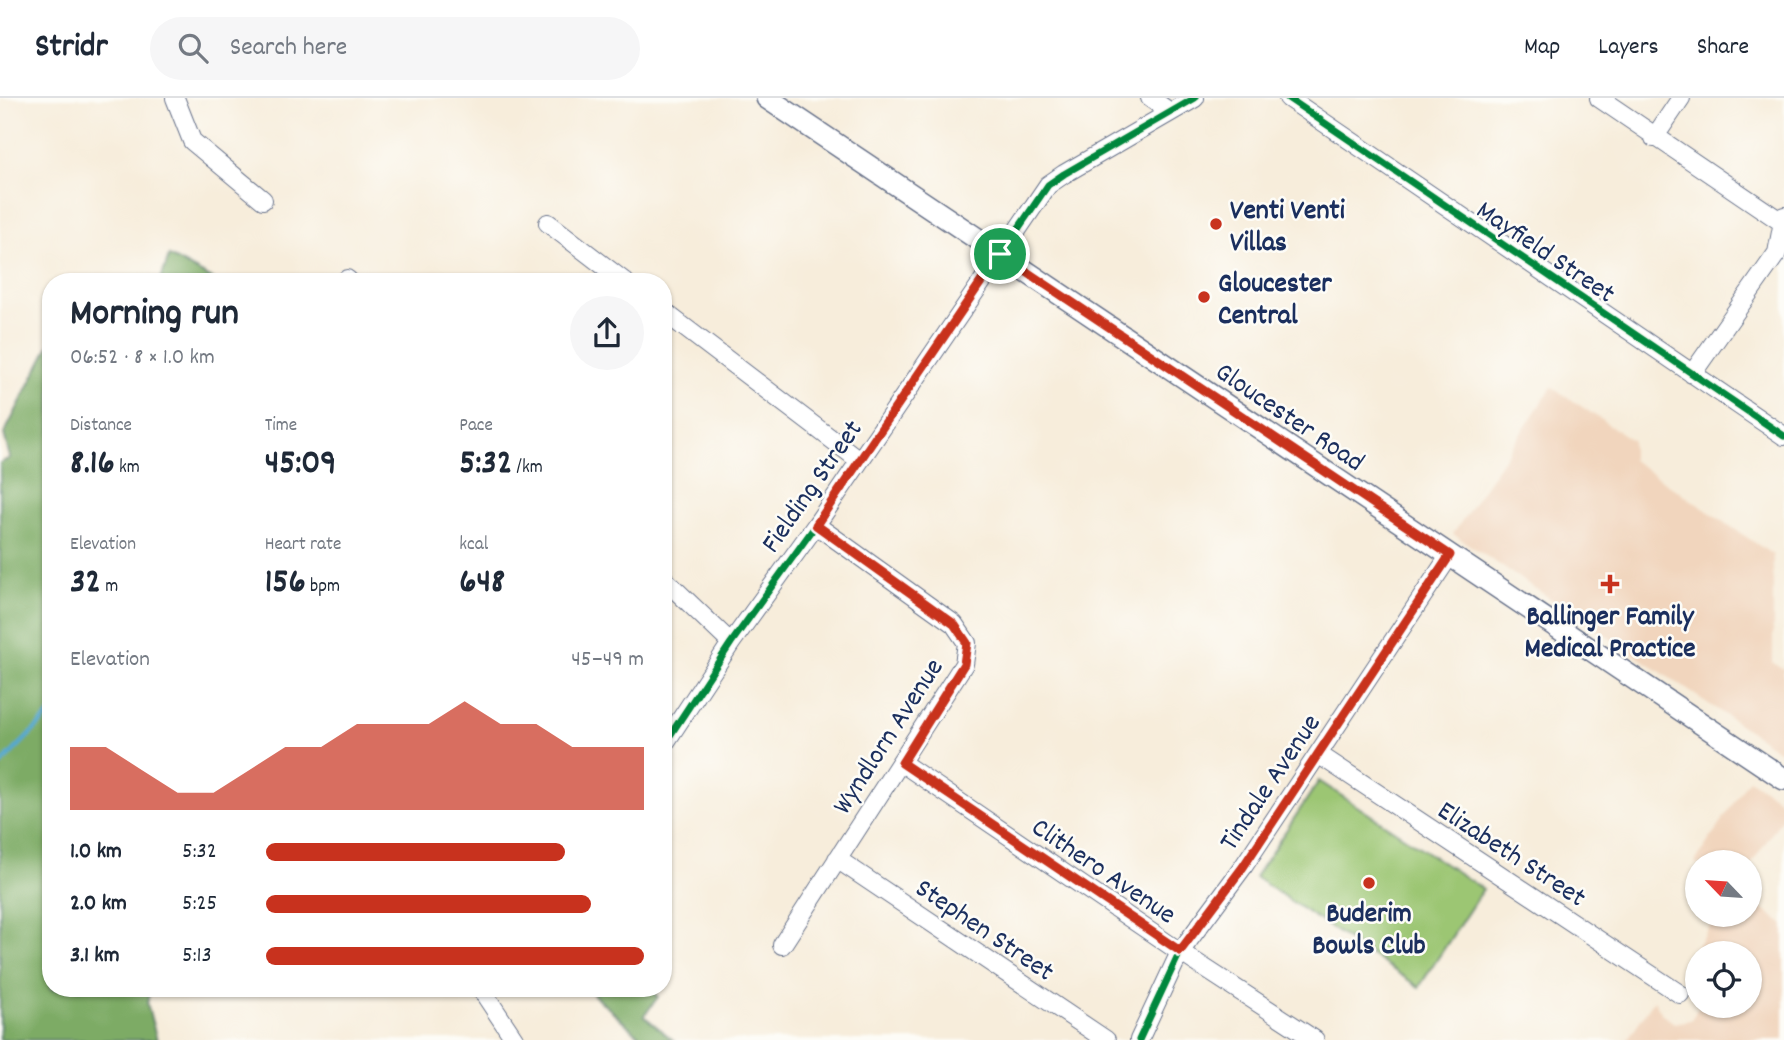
<!DOCTYPE html>
<html lang="en">
<head>
<meta charset="utf-8">
<style>
  :root { --surface:#fff; --page:#f6f6f7; --text:#1f2937; --muted:#747a83; --line:#e0e1e3; --accent:#c8321e }
  body { margin:0; font-family:Dekko,sans-serif; background:var(--page); color:var(--text); height:100vh; display:flex; flex-direction:column; font-size:26px; white-space:nowrap }
  * { box-sizing:border-box; margin:0 }
  p { font-size:23px; color:var(--muted) }
  .icon { flex:none; width:38px; height:38px; fill:none; stroke:currentColor; stroke-width:2; stroke-linecap:round; stroke-linejoin:round }
  .map { position:relative; flex:1; overflow:hidden }
  .side { position:absolute; left:42px; top:175px; width:630px; height:724px; display:flex; flex-direction:column; background:var(--surface); border-radius:28px; box-shadow:0 2px 5px #0004 }
  .side>* { flex:none }
  .needle { width:46px; rotate:295deg }
  .controls { position:absolute; left:1685px; top:752px; display:grid; gap:14px }
  .controls a { display:grid; place-items:center; width:77px; height:77px; border-radius:50%; background:var(--surface); box-shadow:0 2px 5px #0004; font-size:35px }
  .pin { position:absolute; display:grid; place-items:center; width:60px; height:60px; color:#fff; margin:-30px; border:4px solid #fff; border-radius:50%; box-shadow:0 2px 7px #0007 }
  .round { display:grid; place-items:center; flex:none; width:74px; height:74px; border-radius:37px; background:var(--page) }
  .overview { display:flex; align-items:center; justify-content:space-between; height:119px; padding:0 28px }
  h1 { font-size:38px; font-weight:800; line-height:52px }
  .metrics { display:grid; grid-template-columns:repeat(3,1fr); gap:10px; height:119px; padding:7px 28px }
  .metrics div { display:grid; align-content:center }
  .metrics b { font-size:35px; font-weight:800 }
  .metrics small { font-size:19px; font-weight:400 }
  .metrics p { font-size:19px }
  .chart { height:196px; padding:14px 28px }
  .chart p { display:flex; justify-content:space-between }
  .chart svg { width:100%; height:126px; margin-top:7px; fill:var(--accent); opacity:.7 }
  ul { padding:0 28px; list-style:none; font-size:23px }
  li { display:grid; grid-template-columns:112px 84px 1fr; align-items:center; height:52px }
  li i { height:18px; border-radius:9px; background:var(--accent) }
  header { display:flex; align-items:center; gap:42px; box-sizing:border-box; height:98px; padding:0 35px; background:var(--surface); border-bottom:2px solid var(--line) }
  header strong { font-size:33px }
  nav { display:flex; gap:38px; margin-inline-start:auto; font-size:24px }
  .search { width:490px; height:63px; background:var(--page); display:flex; align-items:center; gap:18px; box-sizing:border-box; padding:0 24px; border-radius:38px; color:var(--muted); font-size:26px }
  .map>svg:first-child { display:block }
</style>
</head>
<body>
<header>
<strong>Stridr</strong>
<div class="search"><svg class="icon" aria-label="search" viewBox="0 0 24 24"><circle cx="10" cy="10" r="6"/><path d="M15 15l6 6"/></svg>Search here</div>
<nav><a>Map</a><a>Layers</a><a>Share</a></nav>
</header>
<div class="map">
<svg width="1784" height="942" viewBox="0 0 1784 942">
  <rect width="100%" height="100%" fill="#fdfcf7"/>
  <filter id="ink" filterUnits="userSpaceOnUse"><feTurbulence type="fractalNoise" baseFrequency=".0143" numOctaves="2"/><feDisplacementMap in="SourceGraphic" scale="14" xChannelSelector="R" yChannelSelector="G"/><feConvolveMatrix kernelMatrix="1 2 1 2 8 2 1 2 1" color-interpolation-filters="sRGB"/></filter>
  <filter id="wash" filterUnits="userSpaceOnUse"><feTurbulence type="fractalNoise" baseFrequency=".00686" numOctaves="4" result="noise"/><feDisplacementMap in="SourceGraphic" scale="28" xChannelSelector="R" yChannelSelector="G"/><feGaussianBlur stdDeviation="1.57" result="paint"/><feColorMatrix in="noise" values="0 0 0 0 0 0 0 0 0 0 0 0 0 0 0 0 0 1.4 0 .05"/><feComposite in="paint" operator="in"/></filter>
  <g filter="url(#wash)">
    <rect width="100%" height="100%" fill="#f7eddb"/>
    <path fill="#f1d5bd" d="M 1552,289 L 1632,342 L 1632,362 L 1773,457 L 1773,565 L 1784,571 L 1784,656 L 1453,436 Z
      M 1749,681 L 1784,705 L 1784,717 L 1750,768 L 1750,765 L 1697,766 L 1695,764 Z
      M 1750,802 L 1784,827 L 1784,942 L 1627,942 L 1654,902 L 1662,916 L 1674,925 L 1691,922 L 1699,908 L 1750,908 L 1750,856 L 1698,856 L 1697,882 L 1682,871 L 1717,817 L 1750,817 Z"/>
    <path fill="#9cc673" stroke="#5c7a68" stroke-width="2" d="M 1319,683 L 1483,791 L 1419,889 L 1255,779 Z"/>
    <path fill="#7dab65" stroke="#4c6d62" stroke-width="2" d="M 169,158 L 218,184 L 160,184 Z
      M 51,244 L 51,891 L 150,891 L 147,906 L 157,942 L 0,942 L 0,365 L 10,360 L 4,336 Z
      M 590,891 L 653,891 L 658,899 L 644,918 L 673,942 L 644,942 L 594,897 Z"/>
    <g fill="none" stroke-linecap="round" stroke-linejoin="round">
      <path stroke="#54a8cf" stroke-width="4.5" d="M 0,667 L 51,615"/>
    </g>
  </g>
  <g filter="url(#ink)">
    <g fill="none" stroke-linecap="round" stroke-linejoin="round">
      <g stroke="#68728a" stroke-width="20">
        <path id="minor" d="M 175,0 L 192,43 L 263,102
          M 1150,0 L 1170,14
          M 1288,0 L 1784,338
          M 1599,0 L 1783,125
          M 1654,40 L 1681,0
          M 548,125 L 625,184
          M 347,181 L 350,184
          M 663,213 L 859,362
          M 1692,276 L 1777,155 L 1784,118
          M 663,480 L 731,545
          M 663,648 L 731,545 L 816,427 L 1048,87 L 1064,76 L 1195,0
          M 1318,656 L 1680,896
          M 902,665 L 1180,854 L 1315,942
          M 837,761 L 1106,942
          M 782,847 L 964,566 L 967,545 L 954,526 L 816,427
          M 481,891 L 515,942
          M 1139,942 L 1180,854 L 1243,769 L 1450,457"/>
      </g>
      <g stroke="#68728a" stroke-width="24">
        <path id="major" d="M 767,0 L 1784,681"/>
      </g>
      <use href="#minor" stroke="#fff" stroke-width="18"/>
      <use href="#major" stroke="#fff" stroke-width="21"/>
      <g stroke="#fdfcf7" stroke-width="11">
        <path id="cycleway" d="M 1288,0 L 1784,338
          M 663,648 L 731,545 L 816,427 L 1048,87 L 1064,76 L 1195,0
          M 1139,942 L 1180,854 L 1243,769 L 1450,457"/>
      </g>
      <use href="#cycleway" stroke="#00873e" stroke-width="7"/>
    </g>
  </g>
  <g fill="none" stroke-linecap="round" stroke-linejoin="round" filter="url(#ink)">
    <g stroke="#fff" stroke-width="14">
      <path id="route" d="M 1000,156 L 1450,457 L 1243,769 L 1180,853 L 902,665 L 964,566 L 967,545 L 954,526 L 816,427 Z"/>
    </g>
    <use href="#route" stroke="#c8321e" stroke-width="9"/>
  </g>
  <g fill="#c8321e" stroke="#fdfcf7" stroke-width="2.5">
    <circle cx="1216" cy="126" r="7"/>
    <circle cx="1204" cy="199" r="7"/>
    <path d="M1606.5 475.5h7v7h7v7h-7v7h-7v-7h-7v-7h7z"/>
    <circle cx="1369" cy="785" r="7"/>
  </g>
  <g text-anchor="middle" stroke-width="5" stroke-linejoin="round" paint-order="stroke">
    <g font-size="28" font-weight="bold" fill="#1b2f5e" stroke="#fdfcf7" text-anchor="start">
      <text x="1230" y="120">Venti Venti<tspan x="1230" dy="32">Villas</tspan></text>
      <text x="1218" y="193">Gloucester<tspan x="1218" dy="32">Central</tspan></text>
      <text x="1610" y="526" text-anchor="middle">Ballinger Family<tspan x="1610" dy="32">Medical Practice</tspan></text>
      <text x="1369" y="823" text-anchor="middle">Buderim<tspan x="1369" dy="32">Bowls Club</tspan></text>
    </g>
    <g font-size="28" fill="#1b2f5e" stroke="#fdfcf7">
      <text transform="translate(1547 152) rotate(34)" y="10">Mayfield Street</text>
      <text transform="translate(1291 317) rotate(34)" y="10">Gloucester Road</text>
      <text transform="translate(810 387) rotate(-55)" y="10">Fielding Street</text>
      <text transform="translate(886 637) rotate(-57)" y="10">Wyndlorn Avenue</text>
      <text transform="translate(1268 683) rotate(-56)" y="10">Tindale Avenue</text>
      <text transform="translate(1513 754) rotate(33)" y="10">Elizabeth Street</text>
      <text transform="translate(1105 771) rotate(34)" y="10">Clithero Avenue</text>
      <text transform="translate(986 830) rotate(34)" y="10">Stephen Street</text>
    </g>
  </g>
</svg>
<div class="controls">
<a><svg class="needle" viewBox="-14 -14 28 28"><path d="M0-13l5 13h-10z" fill="#e53935"/><path d="M0 13l5-13h-10z" fill="#747a83"/></svg></a>
<a><svg class="icon" aria-label="locate" viewBox="0 0 24 24"><circle cx="12" cy="12" r="6"/><path d="M12 2v4M12 18v4M2 12h4M18 12h4"/></svg></a>
</div>
<div class="pin" style="left:1000px;top:156px;background:#1e9e55"><svg class="icon" aria-label="arrive" viewBox="0 0 24 24"><path d="M6 21V4h12l-3 4 3 4H6"/></svg></div>
<section class="side">
<div class="overview"><div><h1>Morning run</h1><p>06:52 · 8 × 1.0 km</p></div><a class="round"><svg class="icon" aria-label="share" viewBox="0 0 24 24"><path d="M12 15V3M7 8l5-5 5 5M5 13v7h14v-7"/></svg></a></div>
<div class="metrics">
<div><p>Distance</p><b>8.16<small> km</small></b></div>
<div><p>Time</p><b>45:09</b></div>
<div><p>Pace</p><b>5:32<small> /km</small></b></div>
</div>
<div class="metrics">
<div><p>Elevation</p><b>32<small> m</small></b></div>
<div><p>Heart rate</p><b>156<small> bpm</small></b></div>
<div><p>kcal</p><b>648</b></div>
</div>
<div class="chart"><p><span>Elevation</span>45–49 m</p>
<svg viewBox="0 0 160 44" preserveAspectRatio="none"><path d="M0 44V22L10 22L20 30L30 38L40 38L50 30L60 22L70 22L80 14L90 14L100 14L110 6L120 14L130 14L140 22L150 22L160 22V44z"/></svg>
</div>
<ul>
<li><b>1.0 km</b>5:32<i style="width:79%"></i></li>
<li><b>2.0 km</b>5:25<i style="width:86%"></i></li>
<li><b>3.1 km</b>5:13<i style="width:100%"></i></li>
</ul>
</section>
</div>
</body>
</html>
